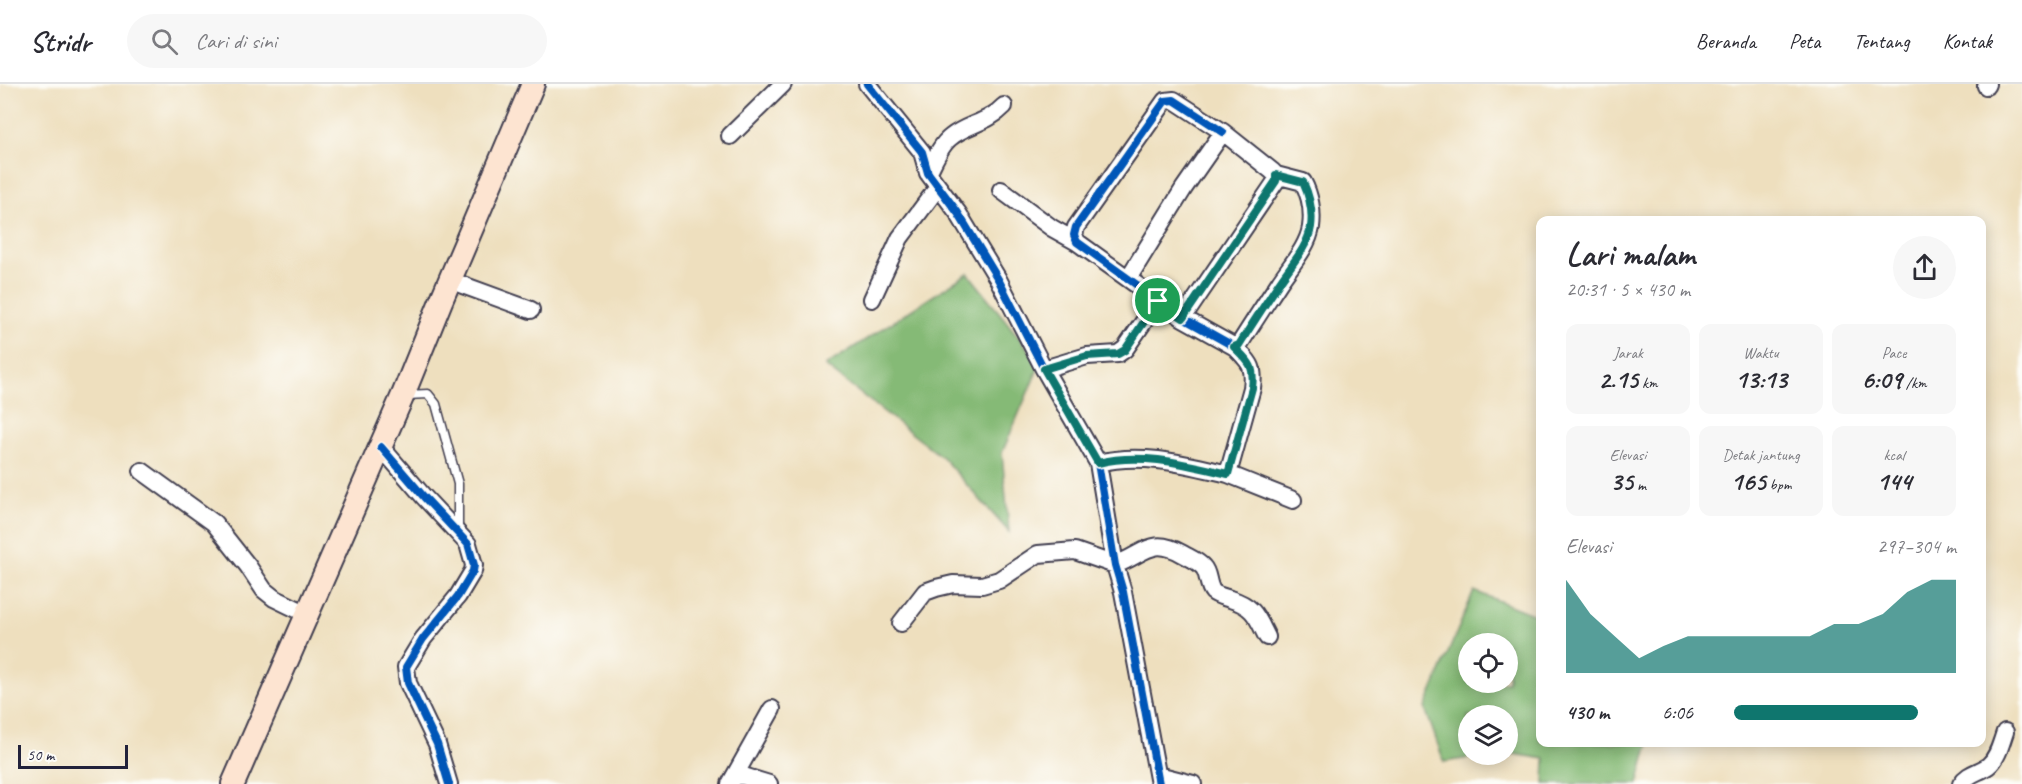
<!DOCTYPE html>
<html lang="id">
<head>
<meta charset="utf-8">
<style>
  :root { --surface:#fff; --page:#f7f7f7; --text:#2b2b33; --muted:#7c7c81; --line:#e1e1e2; --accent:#0f766e }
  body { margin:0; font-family:Caveat,sans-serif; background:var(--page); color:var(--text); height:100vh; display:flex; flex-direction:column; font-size:22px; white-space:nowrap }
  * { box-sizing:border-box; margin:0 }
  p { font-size:20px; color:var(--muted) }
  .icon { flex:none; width:33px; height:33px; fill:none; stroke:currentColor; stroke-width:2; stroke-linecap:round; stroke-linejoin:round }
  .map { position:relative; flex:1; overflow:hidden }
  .side { position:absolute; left:1536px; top:132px; width:450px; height:531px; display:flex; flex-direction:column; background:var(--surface); border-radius:12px; box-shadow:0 3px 15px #0003 }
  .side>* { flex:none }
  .buttons { position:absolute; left:1458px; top:549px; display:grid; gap:12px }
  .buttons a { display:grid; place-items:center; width:60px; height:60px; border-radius:50%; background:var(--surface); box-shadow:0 3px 15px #0003; font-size:30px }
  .scale { position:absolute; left:18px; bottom:15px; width:110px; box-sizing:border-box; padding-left:6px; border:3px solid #22223b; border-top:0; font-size:16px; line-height:21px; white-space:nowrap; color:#22223b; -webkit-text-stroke:4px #fdfcf7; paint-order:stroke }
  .pin { position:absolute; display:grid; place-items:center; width:51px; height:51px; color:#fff; margin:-26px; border:3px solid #fff; border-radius:50%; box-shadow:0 2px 6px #0007 }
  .round { display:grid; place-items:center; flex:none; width:63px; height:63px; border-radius:32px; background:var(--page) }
  .head { display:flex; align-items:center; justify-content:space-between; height:102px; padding:0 30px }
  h1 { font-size:33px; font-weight:800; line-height:45px }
  .figures { display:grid; grid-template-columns:repeat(3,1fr); gap:9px; height:102px; padding:6px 30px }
  .figures div { display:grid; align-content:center; border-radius:12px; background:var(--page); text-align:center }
  .figures b { font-size:26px; font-weight:800 }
  .figures small { font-size:16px; font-weight:400 }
  .figures p { font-size:16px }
  .chart { height:168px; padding:12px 30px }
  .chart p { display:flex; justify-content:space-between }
  .chart svg { width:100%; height:108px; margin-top:6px; fill:var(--accent); opacity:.7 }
  ul { padding:0 30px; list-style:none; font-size:20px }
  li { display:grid; grid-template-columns:96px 72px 1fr; align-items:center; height:45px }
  li i { height:15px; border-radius:8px; background:var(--accent) }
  header { display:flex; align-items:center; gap:36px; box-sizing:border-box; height:84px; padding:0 30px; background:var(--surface); border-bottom:2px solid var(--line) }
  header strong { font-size:28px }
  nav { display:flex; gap:33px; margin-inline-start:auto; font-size:21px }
  .search { width:420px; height:54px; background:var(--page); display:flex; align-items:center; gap:15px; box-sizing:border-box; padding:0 21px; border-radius:33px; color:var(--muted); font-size:22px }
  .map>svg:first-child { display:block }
</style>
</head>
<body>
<header>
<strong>Stridr</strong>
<div class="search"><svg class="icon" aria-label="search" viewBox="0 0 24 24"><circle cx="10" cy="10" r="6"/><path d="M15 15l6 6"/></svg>Cari di sini</div>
<nav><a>Beranda</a><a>Peta</a><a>Tentang</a><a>Kontak</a></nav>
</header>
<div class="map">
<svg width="2022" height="700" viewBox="0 0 2022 700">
  <rect width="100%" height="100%" fill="#fdfcf7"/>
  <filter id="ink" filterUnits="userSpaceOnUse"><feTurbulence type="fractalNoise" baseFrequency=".0167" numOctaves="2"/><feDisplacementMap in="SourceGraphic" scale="12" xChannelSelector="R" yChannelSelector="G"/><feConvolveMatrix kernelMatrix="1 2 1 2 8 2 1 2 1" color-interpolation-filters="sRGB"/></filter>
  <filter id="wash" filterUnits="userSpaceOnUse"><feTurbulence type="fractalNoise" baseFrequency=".008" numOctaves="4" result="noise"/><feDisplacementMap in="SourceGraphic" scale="24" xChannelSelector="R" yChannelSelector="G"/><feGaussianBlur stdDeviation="1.35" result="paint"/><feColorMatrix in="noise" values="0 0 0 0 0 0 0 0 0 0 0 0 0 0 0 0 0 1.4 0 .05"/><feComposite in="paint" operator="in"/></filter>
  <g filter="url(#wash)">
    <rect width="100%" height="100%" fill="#eedfbe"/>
    <path fill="#85ba76" stroke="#546e58" stroke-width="1.5" fill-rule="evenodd" d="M 968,189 L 1040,280 L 1002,369 L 1009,448 L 942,373 L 825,282 Z
      M 1474,507 L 1540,533 L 1540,658 L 1649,659 L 1638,700 L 1544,700 L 1545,675 L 1508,669 L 1508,632 L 1468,632 L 1468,670 L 1490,671 L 1444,678 L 1425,624 ZM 1468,560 L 1508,560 L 1508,598 L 1468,598 Z"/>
  </g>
  <g filter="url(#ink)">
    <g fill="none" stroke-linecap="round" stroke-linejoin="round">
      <g stroke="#413e4f" stroke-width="11">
        <path id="service" d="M 407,311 L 428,310 L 436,320 L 458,400 L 458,447"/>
      </g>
      <g stroke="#413e4f" stroke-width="20">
        <path id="minor" d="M 867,0 L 922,68 L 928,89 L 958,129 L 998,195 L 1044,285 L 1098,379 L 1115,481 L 1123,508 L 1159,700
          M 1986,2 L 1987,0
          M 1223,48 L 1174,16 L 1165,17 L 1076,143 L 1074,151 L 1077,158 L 1183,234 L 1235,263 L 1239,261 C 1252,240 1266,219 1279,199 C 1290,182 1308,163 1311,143 C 1313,128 1310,111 1303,98 L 1276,91
          M 730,52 L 783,0
          M 928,89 C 934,78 940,61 951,53 C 967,40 988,39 1004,22
          M 1001,106 L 1052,144 L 1077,158
          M 1129,193 L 1184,104 L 1223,48 L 1272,87 L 1276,91 L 1276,97 L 1183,234
          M 449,196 L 531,226
          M 872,215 L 900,154 L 938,103
          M 1044,285 L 1087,272 L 1118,270 L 1125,265 L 1158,217
          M 381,363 L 424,413 L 468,460 L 474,481 L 473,487 L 458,512 L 423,555 L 406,583 L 408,599 L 437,660 L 449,700
          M 1098,379 C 1141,368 1185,380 1228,390 L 1252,304 C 1255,281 1249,278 1235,263
          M 142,387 L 214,439 L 248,482 L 264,506 L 274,514 L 307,530
          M 1228,390 L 1293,416
          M 901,539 L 925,508 L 936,504 L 953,500 L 982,501 L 999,496 L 1038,470 L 1075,467 L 1115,481 C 1145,470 1151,452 1183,470 C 1190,474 1198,477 1203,483 C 1209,489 1207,501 1213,508 C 1218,512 1225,513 1230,515 C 1254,522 1257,533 1267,553
          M 737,690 L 769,700
          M 1158,691 L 1193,700
          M 730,700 L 772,625
          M 1961,700 C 1968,689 1978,689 1988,682 C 1998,674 2001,659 2005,648"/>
      </g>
      <g stroke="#413e4f" stroke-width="26">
        <path id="secondary" d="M 233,700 L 403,311 L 441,217 L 533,0"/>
      </g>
      <use href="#service" stroke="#fff" stroke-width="8"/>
      <use href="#minor" stroke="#fff" stroke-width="16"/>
      <use href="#secondary" stroke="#fde4d1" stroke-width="22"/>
      <g stroke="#fdfcf7" stroke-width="11">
        <path id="cycleway" d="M 867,0 L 922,68 L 928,89 L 958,129 L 998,195 L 1044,285 L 1098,379 L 1115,481 L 1123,508 L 1159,700
          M 1223,48 L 1174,16 L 1165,17 L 1076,143 L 1074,151 L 1077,158 L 1183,234 L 1235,263 L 1239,261 C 1252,240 1266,219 1279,199 C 1290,182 1308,163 1311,143 C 1313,128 1310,111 1303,98 L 1276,91
          M 381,363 L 424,413 L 468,460 L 474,481 L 473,487 L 458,512 L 423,555 L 406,583 L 408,599 L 437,660 L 449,700"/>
      </g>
      <use href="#cycleway" stroke="#0057b8" stroke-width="8"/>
    </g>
  </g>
  <g fill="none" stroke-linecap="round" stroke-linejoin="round" filter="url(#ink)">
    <g stroke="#fff" stroke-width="12">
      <path id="route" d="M 1276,91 L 1303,98 C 1309,111 1313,128 1311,143 C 1308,163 1290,182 1279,199 C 1266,219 1252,240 1239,261 L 1234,263 C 1249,278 1255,281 1252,304 L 1228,390 C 1185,380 1141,368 1098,379 L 1044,285 L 1087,272 L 1118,270 L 1125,266 L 1158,217 L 1183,234 L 1276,97 Z"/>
    </g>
    <use href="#route" stroke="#0f766e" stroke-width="8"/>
  </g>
</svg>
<div class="buttons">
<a><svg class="icon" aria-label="locate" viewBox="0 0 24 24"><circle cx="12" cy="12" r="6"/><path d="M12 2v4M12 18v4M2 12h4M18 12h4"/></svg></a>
<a><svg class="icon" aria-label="layers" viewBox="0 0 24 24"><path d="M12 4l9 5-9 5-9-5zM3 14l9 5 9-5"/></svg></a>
</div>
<div class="scale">50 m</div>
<div class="pin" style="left:1158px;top:217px;background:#1e9e55"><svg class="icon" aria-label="arrive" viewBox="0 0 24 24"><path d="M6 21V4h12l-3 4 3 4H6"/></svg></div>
<section class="side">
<div class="head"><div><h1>Lari malam</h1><p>20:31 · 5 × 430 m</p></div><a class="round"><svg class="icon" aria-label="share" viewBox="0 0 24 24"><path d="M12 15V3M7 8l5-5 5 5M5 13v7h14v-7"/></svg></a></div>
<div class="figures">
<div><p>Jarak</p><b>2.15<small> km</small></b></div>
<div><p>Waktu</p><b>13:13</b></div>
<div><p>Pace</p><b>6:09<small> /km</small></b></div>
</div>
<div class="figures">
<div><p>Elevasi</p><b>35<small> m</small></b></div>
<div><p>Detak jantung</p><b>165<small> bpm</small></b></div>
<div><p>kcal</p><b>144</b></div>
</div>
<div class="chart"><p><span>Elevasi</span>297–304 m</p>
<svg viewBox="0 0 160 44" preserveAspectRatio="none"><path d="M0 44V6L10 20L20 29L30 38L40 33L50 29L60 29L70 29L80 29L90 29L100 29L110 24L120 24L130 20L140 11L150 6L160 6V44z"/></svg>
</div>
<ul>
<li><b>430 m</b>6:06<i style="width:83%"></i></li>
</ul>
</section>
</div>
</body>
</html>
